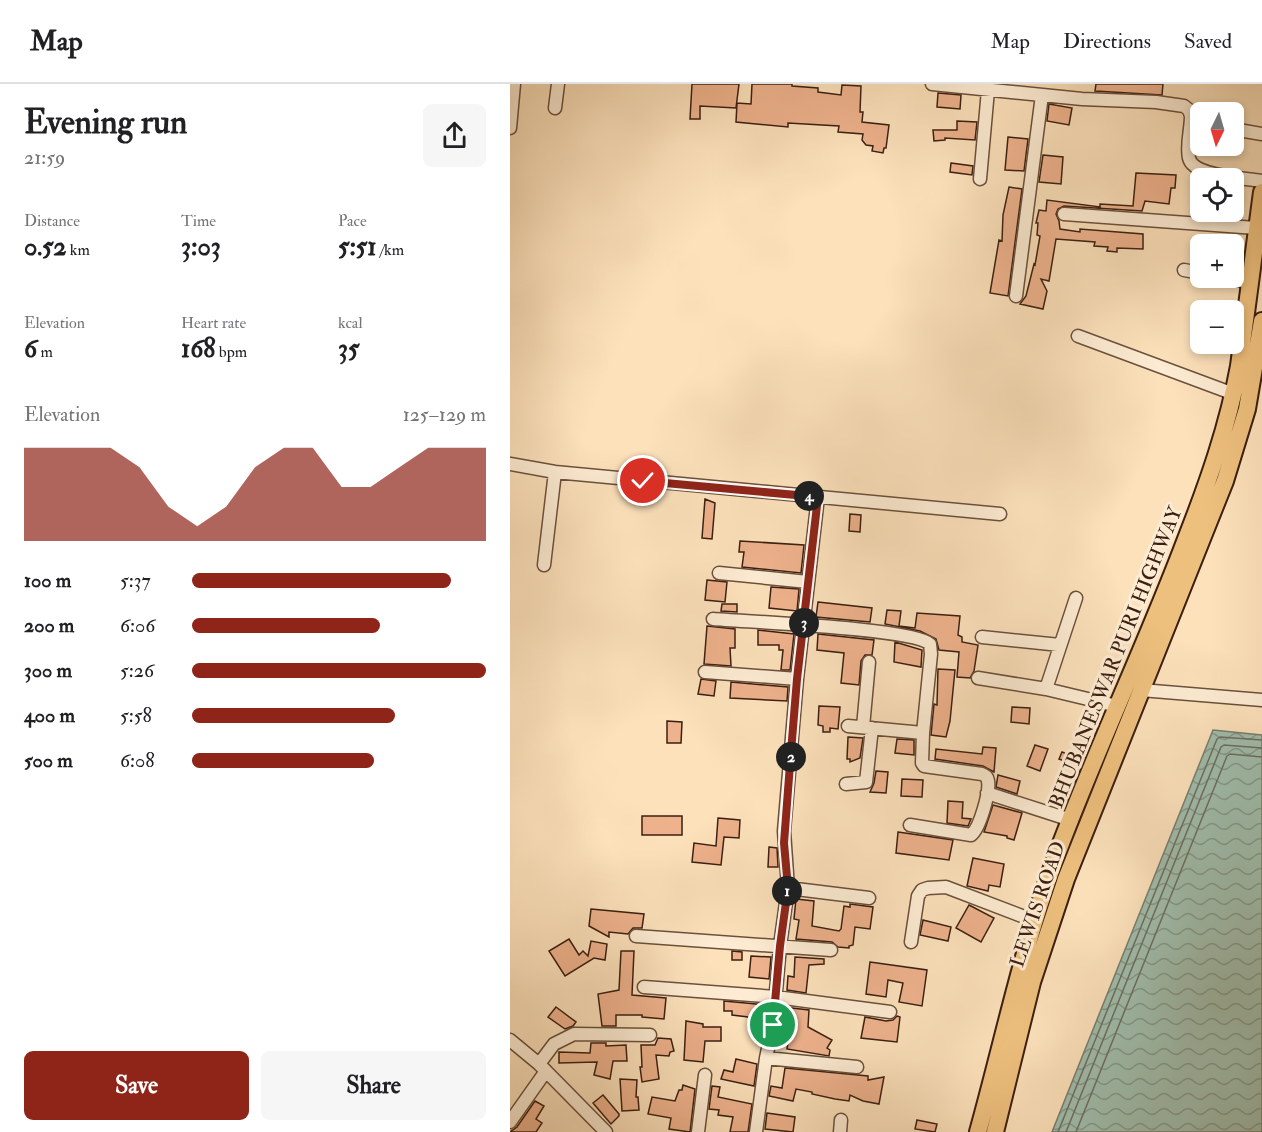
<!DOCTYPE html>
<html lang="en">
<head>
<meta charset="utf-8">
<style>
  :root { --surface:#fff; --page:#f6f6f6; --text:#202124; --muted:#757577; --line:#e0e0e0; --accent:#8f2418 }
  body { margin:0; font-family:"IM FELL Double Pica",serif; background:var(--page); color:var(--text); height:100vh; display:flex; flex-direction:column; font-size:22px; white-space:nowrap }
  * { box-sizing:border-box; margin:0 }
  p { font-size:20px; color:var(--muted) }
  .icon { flex:none; width:33px; height:33px; fill:none; stroke:currentColor; stroke-width:2; stroke-linecap:round; stroke-linejoin:round }
  .map { position:relative; flex:1; overflow:hidden }
  .panel { display:flex; flex-direction:column; background:var(--surface); width:510px }
  .panel>* { flex:none }
  .needle { width:39px; rotate:185deg }
  .controls { position:absolute; left:680px; top:18px; display:grid; gap:12px }
  .controls a { display:grid; place-items:center; width:54px; height:54px; border-radius:9px; background:var(--surface); box-shadow:0 3px 9px #0003; font-size:30px }
  .pin { position:absolute; display:grid; place-items:center; width:51px; height:51px; color:#fff; margin:-26px; border:3px solid #fff; border-radius:50%; box-shadow:0 2px 6px #0007 }
  .km { position:absolute; width:30px; height:30px; margin:-15px; border-radius:50%; background:#222; color:#fff; font-size:16px; line-height:30px; text-align:center }
  .round { display:grid; place-items:center; flex:none; width:63px; height:63px; border-radius:9px; background:var(--page) }
  .head { display:flex; align-items:center; justify-content:space-between; height:102px; padding:0 24px }
  h1 { font-size:33px; font-weight:800; line-height:45px }
  .figures { display:grid; grid-template-columns:repeat(3,1fr); gap:9px; height:102px; padding:6px 24px }
  .figures div { display:grid; align-content:center }
  .figures b { font-size:26px; font-weight:800 }
  .figures small { font-size:16px; font-weight:400 }
  .figures p { font-size:16px }
  .chart { height:168px; padding:12px 24px }
  .chart p { display:flex; justify-content:space-between }
  .chart svg { width:100%; height:108px; margin-top:6px; fill:var(--accent); opacity:.7 }
  .button { display:flex; gap:12px; margin-top:auto; padding:12px 24px }
  .button a { flex:1; height:69px; border-radius:9px; background:var(--accent); color:#fff; font-size:24px; font-weight:800; line-height:69px; text-align:center }
  .button a+a { background:var(--page); color:var(--text) }
  ul { padding:0 24px; list-style:none; font-size:20px }
  li { display:grid; grid-template-columns:96px 72px 1fr; align-items:center; height:45px }
  li i { height:15px; border-radius:8px; background:var(--accent) }
  header { display:flex; align-items:center; gap:36px; box-sizing:border-box; height:84px; padding:0 30px; background:var(--surface); border-bottom:2px solid var(--line) }
  header strong { font-size:28px }
  nav { display:flex; gap:33px; margin-inline-start:auto; font-size:21px }
  main { display:flex; flex:1; min-height:0 }
  .map>svg:first-child { display:block }
</style>
</head>
<body>
<header>
<strong>Map</strong>
<nav><a>Map</a><a>Directions</a><a>Saved</a></nav>
</header>
<main>
<section class="panel">
<div class="head"><div><h1>Evening run</h1><p>21:59</p></div><a class="round"><svg class="icon" aria-label="share" viewBox="0 0 24 24"><path d="M12 15V3M7 8l5-5 5 5M5 13v7h14v-7"/></svg></a></div>
<div class="figures">
<div><p>Distance</p><b>0.52<small> km</small></b></div>
<div><p>Time</p><b>3:03</b></div>
<div><p>Pace</p><b>5:51<small> /km</small></b></div>
</div>
<div class="figures">
<div><p>Elevation</p><b>6<small> m</small></b></div>
<div><p>Heart rate</p><b>168<small> bpm</small></b></div>
<div><p>kcal</p><b>35</b></div>
</div>
<div class="chart"><p><span>Elevation</span>125–129 m</p>
<svg viewBox="0 0 160 44" preserveAspectRatio="none"><path d="M0 44V6L10 6L20 6L30 6L40 14L50 30L60 38L70 30L80 14L90 6L100 6L110 22L120 22L130 14L140 6L150 6L160 6V44z"/></svg>
</div>
<ul>
<li><b>100 m</b>5:37<i style="width:88%"></i></li>
<li><b>200 m</b>6:06<i style="width:64%"></i></li>
<li><b>300 m</b>5:26<i style="width:100%"></i></li>
<li><b>400 m</b>5:58<i style="width:69%"></i></li>
<li><b>500 m</b>6:08<i style="width:62%"></i></li>
</ul>
<div class="button"><a>Save</a><a>Share</a></div>
</section>
<div class="map">
<svg width="752" height="1048" viewBox="0 0 752 1048">
  <defs>
    <pattern id="water-waves" width="16" height="10" patternUnits="userSpaceOnUse" patternTransform="scale(1.5)"><rect width="16" height="10" fill="#a0bead"/><path d="M0 5q4-4 8 0t8 0" fill="none" stroke="#849a8b"/></pattern>
  </defs>
  <rect width="100%" height="100%" fill="#fce1bb"/>
  <filter id="stains"><feTurbulence type="fractalNoise" baseFrequency=".00333" numOctaves="4"/><feColorMatrix values="0 0 0 0 .2 0 0 0 0 .09 0 0 0 0 .02 0 0 0 .5 -.17"/></filter>
  <radialGradient id="worn" r=".72"><stop offset=".6" stop-color="#630" stop-opacity="0"/><stop offset="1" stop-color="#630" stop-opacity=".3"/></radialGradient>
  <path fill="url(#water-waves)" stroke="#787e6f" stroke-width="1.5" d="M 703,646 L 752,651 L 752,1048 L 542,1048 Z"/>
  <g fill="none" stroke-linecap="round" stroke-linejoin="round">
    <path stroke="#6e6e60" stroke-width="1.5" d="M 548,1048 L 707,655 L 710,653 L 752,656
      M 556,1048 L 711,663 L 714,661 L 752,664
      M 566,1048 L 717,672 L 720,670 L 752,673"/>
  </g>
  <path fill="#eeb28c" stroke="#3b1f12" stroke-width="1.5" d="M 182,0 L 229,0 L 226,24 L 190,22 L 190,35 L 180,35 Z
    M 242,0 L 282,0 L 282,2 L 308,4 L 308,8 L 331,11 L 332,1 L 351,2 L 350,28 L 353,28 L 352,38 L 379,41 L 376,64 L 374,64 L 373,69 L 362,67 L 363,62 L 356,61 L 352,56 L 353,50 L 328,48 L 329,42 L 278,39 L 278,43 L 226,38 L 227,19 L 241,20 Z
    M 586,0 L 653,0 L 652,11 L 585,7 Z
    M 428,9 L 451,11 L 450,25 L 427,23 Z
    M 539,20 L 562,24 L 559,41 L 537,37 Z
    M 447,37 L 467,38 L 465,56 L 435,54 L 435,56 L 424,57 L 423,46 L 447,46 Z
    M 498,53 L 518,55 L 514,87 L 495,86 Z
    M 533,71 L 553,73 L 551,100 L 529,98 Z
    M 441,79 L 463,82 L 462,91 L 440,88 Z
    M 626,89 L 666,91 L 665,104 L 661,104 L 659,120 L 635,117 L 632,127 L 554,122 L 548,125 L 546,130 L 549,137 L 550,145 L 570,148 L 570,145 L 633,150 L 633,165 L 607,164 L 607,168 L 597,167 L 598,163 L 584,162 L 585,158 L 546,155 L 539,197 L 531,195 L 537,207 L 533,225 L 510,220 L 516,212 L 524,180 L 525,181 L 530,152 L 527,151 L 528,139 L 526,139 L 529,126 L 536,127 L 537,116 L 590,123 L 590,120 L 623,122 Z
    M 499,103 L 512,105 L 498,212 L 480,209 L 489,156 L 492,157 L 493,131 Z
    M 195,415 L 205,419 L 202,455 L 192,454 Z
    M 340,430 L 351,431 L 350,448 L 339,447 Z
    M 230,457 L 294,461 L 291,489 L 232,483 L 234,468 L 229,468 Z
    M 197,496 L 217,498 L 215,518 L 195,516 Z
    M 261,503 L 289,505 L 287,527 L 259,524 Z
    M 308,518 L 362,524 L 360,538 L 306,533 Z
    M 212,520 L 227,520 L 227,528 L 211,527 Z
    M 377,526 L 391,527 L 389,542 L 405,544 L 407,529 L 450,532 L 448,551 L 452,553 L 452,558 L 468,561 L 464,587 L 460,594 L 447,593 L 449,568 L 429,566 L 426,555 L 410,547 L 375,540 Z
    M 197,542 L 225,545 L 225,564 L 220,564 L 221,582 L 194,580 Z
    M 248,546 L 284,550 L 280,586 L 271,586 L 273,566 L 269,566 L 269,561 L 248,561 Z
    M 308,550 L 364,556 L 362,571 L 355,571 L 351,577 L 349,601 L 331,599 L 334,569 L 307,566 Z
    M 385,558 L 412,566 L 411,583 L 384,578 Z
    M 428,585 L 445,586 L 440,637 L 436,653 L 421,651 L 424,620 L 427,621 Z
    M 191,595 L 206,597 L 204,612 L 188,610 Z
    M 221,598 L 278,603 L 277,617 L 220,614 Z
    M 309,622 L 330,623 L 328,645 L 320,644 L 320,648 L 313,648 L 313,642 L 308,641 Z
    M 502,623 L 520,624 L 519,640 L 501,638 Z
    M 157,637 L 172,638 L 171,659 L 157,659 Z
    M 338,653 L 353,654 L 350,674 L 340,678 L 340,675 L 337,675 Z
    M 387,655 L 404,656 L 404,671 L 385,669 Z
    M 525,661 L 538,665 L 530,687 L 517,682 Z
    M 473,663 L 486,664 L 484,688 L 473,682 L 425,675 L 426,665 L 472,670 Z
    M 552,668 L 570,675 L 565,681 L 549,675 Z
    M 366,687 L 378,688 L 376,709 L 360,708 L 364,699 Z
    M 488,691 L 510,697 L 507,710 L 486,703 Z
    M 392,695 L 413,696 L 412,713 L 391,712 Z
    M 438,717 L 453,718 L 452,734 L 461,735 L 458,742 L 437,739 Z
    M 483,721 L 512,729 L 504,756 L 497,754 L 497,752 L 474,748 Z
    M 132,732 L 172,732 L 172,751 L 132,751 Z
    M 208,734 L 230,736 L 229,754 L 214,753 L 211,781 L 182,778 L 184,759 L 206,762 Z
    M 388,748 L 443,756 L 439,776 L 386,769 Z
    M 259,763 L 267,764 L 268,783 L 258,783 Z
    M 463,774 L 494,780 L 490,803 L 479,801 L 478,807 L 457,802 Z
    M 286,815 L 304,817 L 302,842 L 329,847 L 331,845 L 334,822 L 340,823 L 340,820 L 363,823 L 360,845 L 345,843 L 343,861 L 339,862 L 339,864 L 328,863 L 322,858 L 286,855 L 289,836 L 284,835 Z
    M 459,821 L 484,834 L 471,858 L 446,844 Z
    M 81,825 L 134,830 L 132,844 L 123,844 L 118,850 L 99,848 L 99,853 L 79,842 Z
    M 413,836 L 441,843 L 438,857 L 410,851 Z
    M 59,855 L 69,871 L 73,867 L 78,872 L 81,857 L 97,860 L 95,876 L 84,874 L 55,892 L 39,867 Z
    M 111,867 L 124,867 L 122,911 L 156,914 L 154,935 L 132,933 L 132,931 L 106,931 L 106,942 L 92,942 L 88,910 L 109,906 Z
    M 222,867 L 232,868 L 232,876 L 222,876 Z
    M 241,872 L 261,873 L 259,895 L 239,893 Z
    M 285,873 L 314,875 L 314,880 L 299,881 L 296,909 L 277,906 L 278,892 L 284,893 Z
    M 360,878 L 417,886 L 412,922 L 389,918 L 393,899 L 378,896 L 376,913 L 356,910 Z
    M 214,917 L 257,921 L 255,935 L 222,931 L 222,927 L 214,927 Z
    M 46,923 L 66,938 L 63,942 L 55,945 L 38,933 Z
    M 273,923 L 299,926 L 298,943 L 322,956 L 317,964 L 320,966 L 319,972 L 277,965 L 280,944 L 271,943 Z
    M 387,932 L 390,933 L 387,958 L 351,954 L 355,933 L 376,937 L 383,936 Z
    M 176,937 L 193,940 L 193,943 L 211,943 L 211,957 L 195,957 L 193,978 L 174,976 Z
    M 148,954 L 161,955 L 164,967 L 160,968 L 159,972 L 146,971 L 149,995 L 132,998 L 130,983 L 132,983 L 131,961 L 145,961 Z
    M 81,959 L 96,959 L 96,962 L 116,961 L 117,977 L 103,977 L 100,995 L 84,991 L 87,978 L 49,979 L 49,968 L 80,969 Z
    M 226,975 L 247,980 L 244,1002 L 211,995 L 214,986 L 223,988 Z
    M 275,984 L 358,992 L 358,996 L 374,993 L 369,1020 L 353,1017 L 340,1011 L 339,1017 L 325,1015 L 302,1010 L 302,1008 L 286,1005 L 283,1017 L 259,1012 L 261,1002 L 272,1004 Z
    M 110,995 L 127,996 L 126,1013 L 128,1013 L 129,1026 L 112,1027 Z
    M 173,1001 L 185,1005 L 180,1048 L 159,1045 L 161,1034 L 138,1030 L 142,1013 L 165,1017 L 169,1006 L 172,1006 Z
    M 202,1002 L 210,1003 L 208,1013 L 242,1020 L 238,1048 L 220,1048 L 223,1033 L 208,1031 L 209,1026 L 199,1025 Z
    M 93,1011 L 109,1030 L 109,1032 L 101,1040 L 83,1019 Z
    M 25,1017 L 34,1022 L 26,1035 L 32,1039 L 26,1048 L 0,1048 L 7,1043 Z
    M 257,1029 L 285,1033 L 283,1048 L 255,1045 Z
    M 407,1036 L 427,1040 L 425,1048 L 405,1045 Z"/>
  <g fill="none" stroke-linecap="round" stroke-linejoin="round">
    <g stroke="#6b503c" stroke-width="15">
      <path id="minor" d="M 422,0 L 572,15 L 646,18 L 674,22 L 679,26 L 681,32 C 681,46 676,61 679,74 C 683,93 736,94 752,97
        M 45,24 L 48,0
        M 0,44 L 4,0
        M 723,45 L 752,50
        M 470,95 L 478,6
        M 554,130 L 746,144
        M 674,186 L 690,189
        M 713,194 L 739,198
        M 506,212 L 532,11
        M 568,252 L 724,310
        M 0,380 L 45,388 L 490,430
        M 34,481 L 45,388
        M 209,489 L 298,498
        M 203,535 C 237,538 403,544 420,560 L 421,570 L 413,649 L 412,679 L 414,682 L 472,690 C 476,692 477,692 478,697 C 480,708 470,744 461,751 L 400,741
        M 472,553 L 550,561
        M 195,588 L 287,595
        M 468,594 L 536,605 L 607,622
        M 536,605 L 566,514
        M 631,606 L 752,616
        M 338,642 L 413,649
        M 353,643 L 359,578
        M 336,700 L 356,698 L 362,644
        M 477,709 L 561,736
        M 278,804 L 359,814
        M 126,852 L 321,866
        M 401,858 L 408,812 L 412,806 L 418,804 L 436,803 L 525,837
        M 134,903 L 266,913 L 380,928
        M 0,956 L 29,980 L 96,1048
        M 256,974 L 347,983
        M 29,980 L 44,960 L 64,950 L 140,951
        M 0,1038 L 36,987
        M 188,1048 L 195,991
        M 246,1048 L 256,974 L 263,941 L 270,862 L 278,804 L 274,747 L 287,595 L 308,413
        M 330,1048 L 331,1036"/>
    </g>
    <g stroke="#3b1f12" stroke-width="20">
      <path id="highway" d="M 468,1048 C 493,958 512,866 544,778 C 584,669 635,564 676,455 C 698,399 718,342 729,282 L 752,108
        M 485,1048 L 522,898 L 556,795 L 715,397 L 737,325 L 752,237"/>
    </g>
    <use href="#minor" stroke="#fdecd3" stroke-width="12"/>
    <use href="#highway" stroke="#eec07e" stroke-width="16"/>
  </g>
  <g fill="none" stroke-linecap="round" stroke-linejoin="round">
    <g stroke="#fff" stroke-width="12">
      <path id="route" d="M 133,397 L 308,413 L 287,595 L 280,680 L 274,759 L 278,804 L 270,862 L 263,941"/>
    </g>
    <use href="#route" stroke="#8f2418" stroke-width="8"/>
  </g>
  <g text-anchor="middle" stroke-width="6" stroke-linejoin="round" paint-order="stroke">
    <g font-size="20" fill="#3b1f12" stroke="#fdecd3">
      <text transform="translate(605 573) rotate(-68)" y="7">BHUBANESWAR PURI HIGHWAY</text>
      <text transform="translate(527 820) rotate(-71)" y="7">LEWIS ROAD</text>
    </g>
  </g>
  <rect width="100%" height="100%" filter="url(#stains)"/>
  <rect width="100%" height="100%" fill="url(#worn)"/>
</svg>
<div class="controls">
<a><svg class="needle" viewBox="-14 -14 28 28"><path d="M0-13l5 13h-10z" fill="#e53935"/><path d="M0 13l5-13h-10z" fill="#757577"/></svg></a>
<a><svg class="icon" aria-label="locate" viewBox="0 0 24 24"><circle cx="12" cy="12" r="6"/><path d="M12 2v4M12 18v4M2 12h4M18 12h4"/></svg></a>
<a>+</a>
<a>−</a>
</div>
<div class="pin" style="left:263px;top:941px;background:#1e9e55"><svg class="icon" aria-label="arrive" viewBox="0 0 24 24"><path d="M6 21V4h12l-3 4 3 4H6"/></svg></div>
<div class="pin" style="left:133px;top:397px;background:#d93025"><svg class="icon" aria-label="check" viewBox="0 0 24 24"><path d="M5 12l5 5 9-10"/></svg></div>
<b class="km" style="left:277px;top:807px">1</b>
<b class="km" style="left:281px;top:673px">2</b>
<b class="km" style="left:294px;top:539px">3</b>
<b class="km" style="left:299px;top:412px">4</b>
</div>
</main>
</body>
</html>
